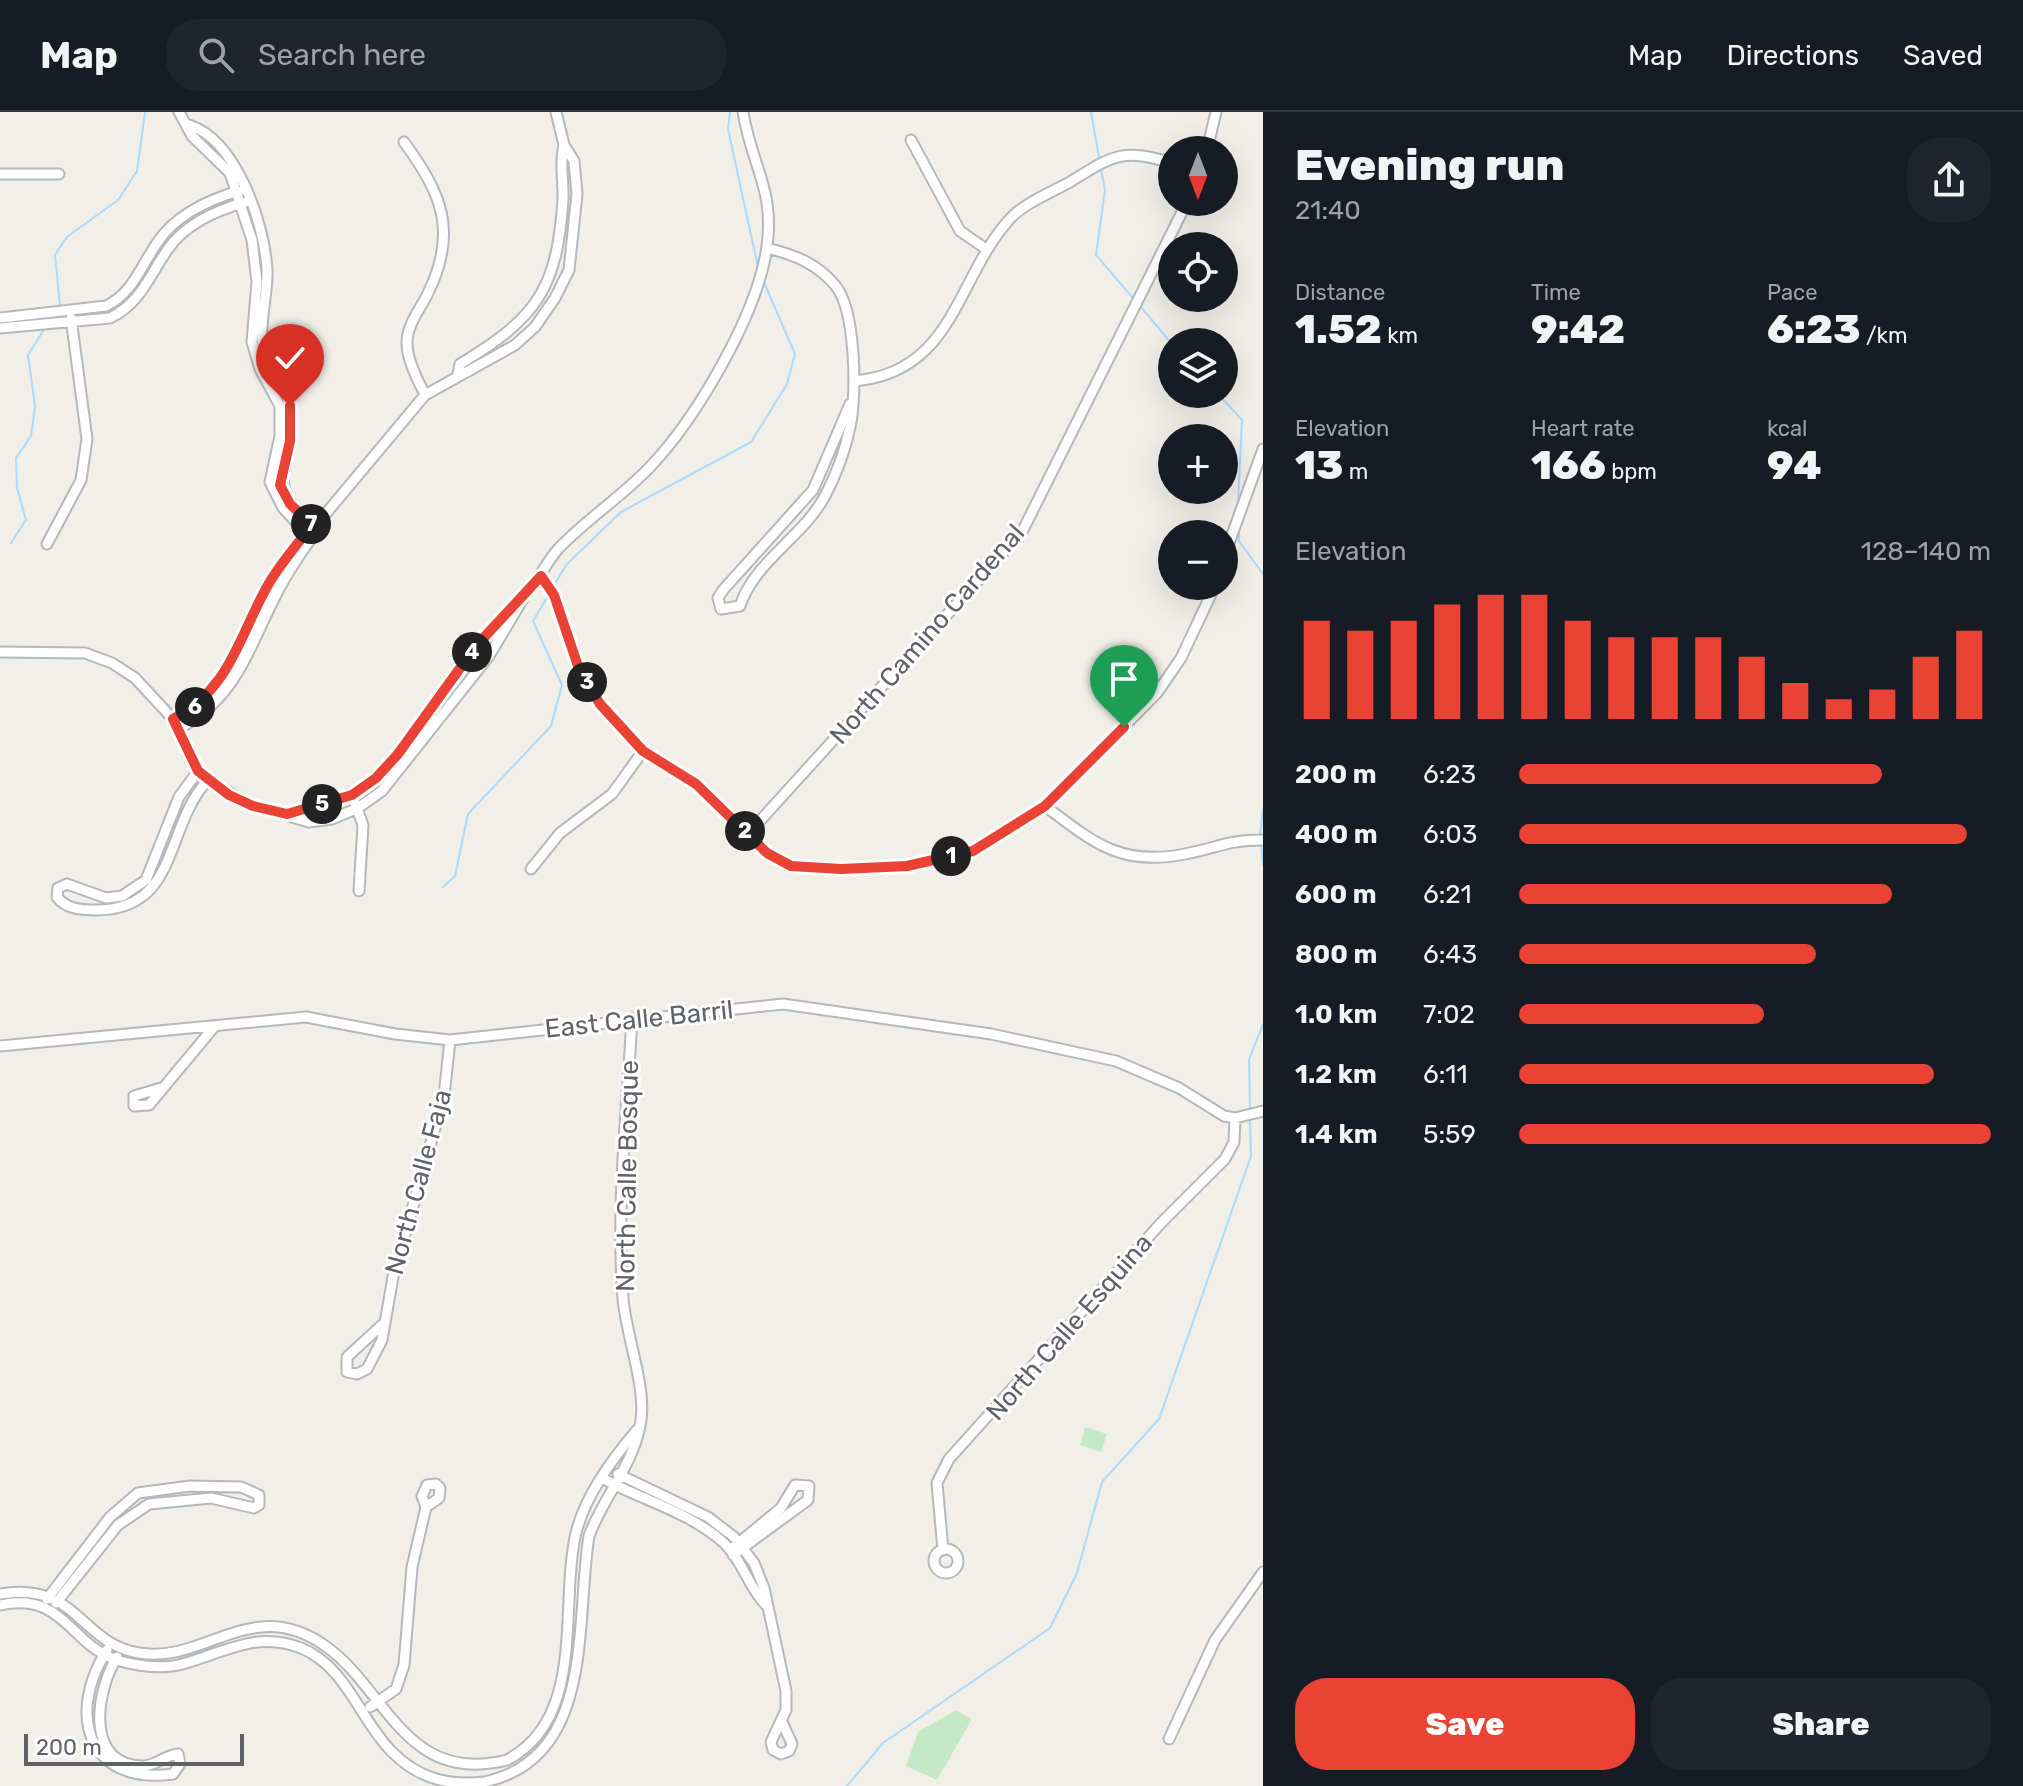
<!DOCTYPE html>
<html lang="en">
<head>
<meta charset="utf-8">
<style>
  :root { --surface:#171b24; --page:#20242c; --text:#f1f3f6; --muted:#9ea1a6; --line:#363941; --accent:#ea4335 }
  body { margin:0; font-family:Rubik,sans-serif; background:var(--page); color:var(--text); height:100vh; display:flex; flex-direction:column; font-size:30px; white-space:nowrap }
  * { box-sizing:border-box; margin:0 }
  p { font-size:26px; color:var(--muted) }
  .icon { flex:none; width:44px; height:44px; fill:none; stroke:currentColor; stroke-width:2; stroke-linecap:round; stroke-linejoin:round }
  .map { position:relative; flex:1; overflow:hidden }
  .panel { display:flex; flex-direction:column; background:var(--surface); width:760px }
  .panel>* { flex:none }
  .needle { width:52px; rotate:180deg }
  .buttons { position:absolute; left:1158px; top:24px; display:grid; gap:16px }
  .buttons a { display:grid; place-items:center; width:80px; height:80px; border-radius:50%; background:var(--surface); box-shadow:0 8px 32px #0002; font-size:40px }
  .scale { position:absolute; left:24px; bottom:20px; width:220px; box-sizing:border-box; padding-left:8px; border:4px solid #5f6368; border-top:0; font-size:22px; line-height:28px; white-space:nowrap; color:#5f6368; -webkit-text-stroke:6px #fff; paint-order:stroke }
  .pin { position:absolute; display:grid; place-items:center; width:68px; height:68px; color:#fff; margin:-82px -34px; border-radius:50% 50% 50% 0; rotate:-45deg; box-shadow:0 0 8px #0007 }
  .pin .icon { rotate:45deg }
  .km { position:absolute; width:40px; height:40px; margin:-20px; border-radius:50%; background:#222; color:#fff; font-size:22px; line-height:40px; text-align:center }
  .round { display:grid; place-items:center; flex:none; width:84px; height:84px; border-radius:32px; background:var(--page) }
  .overview { display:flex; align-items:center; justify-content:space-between; height:136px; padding:0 32px }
  h1 { font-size:44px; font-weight:800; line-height:60px }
  .metrics { display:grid; grid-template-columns:repeat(3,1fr); gap:12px; height:136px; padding:8px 32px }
  .metrics div { display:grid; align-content:center }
  .metrics b { font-size:40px; font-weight:800 }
  .metrics small { font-size:22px; font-weight:400 }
  .metrics p { font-size:22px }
  .chart { height:224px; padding:16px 32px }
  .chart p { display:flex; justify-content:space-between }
  .chart svg { width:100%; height:144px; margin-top:8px; stroke:var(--accent); stroke-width:6 }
  .cta { display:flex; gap:16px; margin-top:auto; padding:16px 32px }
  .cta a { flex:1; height:92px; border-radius:32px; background:var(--accent); color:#fff; font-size:32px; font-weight:800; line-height:92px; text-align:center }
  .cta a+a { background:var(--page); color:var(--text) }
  ul { padding:0 32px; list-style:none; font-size:26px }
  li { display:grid; grid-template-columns:128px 96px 1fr; align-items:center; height:60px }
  li i { height:20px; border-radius:10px; background:var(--accent) }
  header { display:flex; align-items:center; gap:48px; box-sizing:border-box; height:112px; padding:0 40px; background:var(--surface); border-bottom:2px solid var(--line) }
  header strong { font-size:38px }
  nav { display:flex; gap:44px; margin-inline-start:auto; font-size:28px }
  .search { width:560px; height:72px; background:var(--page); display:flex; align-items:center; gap:20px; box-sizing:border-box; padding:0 28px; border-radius:32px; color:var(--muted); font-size:30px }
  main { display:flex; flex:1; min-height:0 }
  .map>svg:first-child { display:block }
</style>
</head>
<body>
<header>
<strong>Map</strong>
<div class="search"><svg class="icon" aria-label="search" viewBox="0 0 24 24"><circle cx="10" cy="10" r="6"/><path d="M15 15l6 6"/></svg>Search here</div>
<nav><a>Map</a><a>Directions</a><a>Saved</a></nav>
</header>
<main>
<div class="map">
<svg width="1263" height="1674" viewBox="0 0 1263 1674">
  <rect width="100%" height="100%" fill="#f1efe8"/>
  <path fill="#c5e8c5" d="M 1085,1315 L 1107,1322 L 1101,1340 L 1080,1333 Z
    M 956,1598 L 972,1607 L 937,1668 L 906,1654 L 918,1620 Z"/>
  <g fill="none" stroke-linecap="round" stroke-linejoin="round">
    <path stroke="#aadaff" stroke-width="2" d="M 730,0 L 728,17 L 758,155
      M 1091,0 L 1099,45
      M 1101,57 L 1105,78 L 1096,143 L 1132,185
      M 60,194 L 55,143 L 67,125 L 118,88 L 137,59 L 145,0
      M 1140,194 L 1172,232
      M 1218,282 L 1242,308 L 1238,392
      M 1239,415 L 1239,429 L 1263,462
      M 11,431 L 26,408 L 17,376 L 16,346 L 31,324 L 35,294 L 28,243 L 45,216
      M 554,473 L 567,452 L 621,400 L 751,330 L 787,272 L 795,242 L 763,168
      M 1260,724 L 1263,697
      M 1261,731 L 1263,753
      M 443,775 L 455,764 L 468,702 L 551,614 L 562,573 L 533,509 L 548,484
      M 1250,997 L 1249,948 L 1263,912
      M 847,1674 L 883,1631 L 1050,1516 L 1077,1461 L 1102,1370 L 1159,1307 L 1251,1044 L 1250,1007"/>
    <g stroke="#b5b8bc" stroke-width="13">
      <path id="minor" d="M 179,0 L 192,24 L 230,61 L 252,128 L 257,170 L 252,230 L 260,257 L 280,294 L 280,324 L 270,370 L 283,396 L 311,426
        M 189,13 C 236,28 264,110 267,157 C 268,181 260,206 262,230 C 263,255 288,274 290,297 C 296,357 257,370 318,417
        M 911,28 L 960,119 L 986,137
        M 404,30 C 441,81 458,118 429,179 C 422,195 407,212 407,230 C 407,249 417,266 425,283
        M 1207,38 L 1216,0
        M 0,62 L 59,62
        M 767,136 C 795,143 816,151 835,173 C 856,198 857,284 850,315 C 845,339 836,363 825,384 C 803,425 754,450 740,494 L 721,497 L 718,486 L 723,478 L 813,378 L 850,292
        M 0,206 L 106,194 C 133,181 141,154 157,131 C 176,102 210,87 242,78
        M 0,216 L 110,206 C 141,191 149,164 168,137 C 186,111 217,98 246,90
        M 458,262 L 460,252 C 537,206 557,177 563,88 C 564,69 559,52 564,33
        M 854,269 C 953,261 956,168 1008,109 C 1022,92 1050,81 1070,70 C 1114,43 1121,36 1172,51
        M 318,411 L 425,283 L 515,233 L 535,215 L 555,186 L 569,158 L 577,82 L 574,49 L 564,33 L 556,0
        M 47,432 L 81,368 L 87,327 L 71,206
        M 1224,445 L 1263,337
        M 541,464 L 554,483 L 580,560 L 600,592 L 643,639 L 696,672 L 767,741 L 791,754 L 841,757 L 907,754 L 973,739 L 1045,694 L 1157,581 L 1181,546 L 1215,474
        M 0,540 L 85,541 L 112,551 L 135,566 L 173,607 L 198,659 L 208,668 L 253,694 L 309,710 L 332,707 L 358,696 L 382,679 L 489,544 L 523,487
        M 173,607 C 232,575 238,526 268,472 C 280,453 296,435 309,417
        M 178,617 C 237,586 248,537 277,481 C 287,461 300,442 313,424
        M 198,659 L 179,685 L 146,768 L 122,784 L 106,786 L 67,772 L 58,776 L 57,785 C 66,797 81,798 96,798 C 180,798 164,714 208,668
        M 352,683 L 363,713 L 359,779
        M 1045,694 C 1093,730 1120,755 1185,742 C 1217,736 1227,728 1263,728
        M 287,702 C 318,690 348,689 375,666 C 412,635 446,571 478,532 C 493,513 512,499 528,480 C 539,467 547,449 559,436 C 587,407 621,385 649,356 C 696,307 758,202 767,134 C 775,78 751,52 743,0
        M 748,722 L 1022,420 L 1187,90
        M 531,757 L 560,721 L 612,682 L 643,639
        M 0,934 L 306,905 L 395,922 L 450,928 L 783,892 L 991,922 L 1116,949 L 1179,976 L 1224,1004 L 1235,1006 L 1263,999
        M 161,976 L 134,984 L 134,994 L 149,993 L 214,915
        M 383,1212 L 347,1245 L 347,1260 L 357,1262 L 367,1257 L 382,1228 L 393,1165 L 444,984 L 450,928
        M 618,1362 L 708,1405 L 734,1425 L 754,1451 L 764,1476 L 786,1579 L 786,1598 L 771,1630 L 773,1638 L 781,1642 L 789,1639 L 792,1632 L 782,1610
        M 602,1366 C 641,1388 690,1400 724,1431 C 743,1449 748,1475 766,1493
        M934 1449a12 12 0 1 1 24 0a12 12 0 1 1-24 0Z
        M 730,1438 L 781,1396 L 795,1373 L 809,1374 L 808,1388 L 733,1443
        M 943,1438 L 937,1371 L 949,1347 L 1161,1111 L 1225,1047 L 1234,1030 L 1235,1006
        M 0,1482 C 78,1469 79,1531 139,1541 C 205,1552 251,1483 324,1533 C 386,1575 404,1674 507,1648 C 587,1606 559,1494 576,1421 C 585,1384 612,1347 637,1318
        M 47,1487 L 110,1405 L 138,1381 L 190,1374 L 241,1375 L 259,1383 L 259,1393 L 254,1396 L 211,1386 L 149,1392 L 118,1413 L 56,1491
        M 0,1493 C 65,1479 70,1535 120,1549 C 142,1555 164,1558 186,1551 C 227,1539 258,1519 301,1536 C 346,1554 360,1608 392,1640 C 418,1666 447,1674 484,1670 C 596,1647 575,1509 589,1424 C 604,1383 635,1352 641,1308 C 646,1275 626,1222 623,1187 C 616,1094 627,999 632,906
        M 107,1538 C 66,1602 88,1674 173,1662 L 180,1652 L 178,1642 C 165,1643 156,1654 143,1654 C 84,1653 96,1579 117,1545
        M 370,1595 L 396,1577 L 404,1553 L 412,1455 L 426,1395 L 422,1384 L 427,1373 L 436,1372 L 440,1376 L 439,1386 L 426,1395
        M 1169,1627 L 1215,1528 L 1263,1460"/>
    </g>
    <use href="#minor" stroke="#fff" stroke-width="9"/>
  </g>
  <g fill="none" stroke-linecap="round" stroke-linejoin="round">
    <g stroke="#fff" stroke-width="16">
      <path id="route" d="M 290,294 L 290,329 L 280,373 L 290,392 L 312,413 C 297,433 280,452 268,473 C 238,526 231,576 173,607 L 198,659 L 229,683 L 253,694 L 287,702 L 352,683 L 376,666 L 398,642 L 476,534 L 541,464 L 554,483 L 580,560 L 600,592 L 643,639 L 696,672 L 767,741 L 791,754 L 841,757 L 907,754 L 973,739 L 1045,694 L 1124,615"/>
    </g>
    <use href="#route" stroke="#ea4335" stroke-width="10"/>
  </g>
  <g text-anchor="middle" stroke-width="6" stroke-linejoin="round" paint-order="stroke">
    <g font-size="26" fill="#5f6368" stroke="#fff">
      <text transform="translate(927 522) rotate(-49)" y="9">North Camino Cardenal</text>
      <text transform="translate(639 907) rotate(-6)" y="9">East Calle Barril</text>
      <text transform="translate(627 1064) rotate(-89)" y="9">North Calle Bosque</text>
      <text transform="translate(418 1070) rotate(-75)" y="9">North Calle Faja</text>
      <text transform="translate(1069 1215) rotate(-49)" y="9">North Calle Esquina</text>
    </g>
  </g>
</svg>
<div class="buttons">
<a><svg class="needle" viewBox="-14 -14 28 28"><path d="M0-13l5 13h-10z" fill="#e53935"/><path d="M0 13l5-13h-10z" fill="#9ea1a6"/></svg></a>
<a><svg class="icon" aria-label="locate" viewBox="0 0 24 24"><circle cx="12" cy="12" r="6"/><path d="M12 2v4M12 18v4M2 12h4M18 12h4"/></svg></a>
<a><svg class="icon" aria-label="layers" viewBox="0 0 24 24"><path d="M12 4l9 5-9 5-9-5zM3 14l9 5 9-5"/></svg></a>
<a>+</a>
<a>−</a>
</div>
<div class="scale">200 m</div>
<div class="pin" style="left:1124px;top:615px;background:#1e9e55"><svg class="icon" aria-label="arrive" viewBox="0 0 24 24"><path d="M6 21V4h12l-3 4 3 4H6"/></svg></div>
<div class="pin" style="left:290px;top:294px;background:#d93025"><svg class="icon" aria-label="check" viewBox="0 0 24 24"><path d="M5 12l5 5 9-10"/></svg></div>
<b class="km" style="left:951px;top:744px">1</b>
<b class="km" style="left:745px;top:719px">2</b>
<b class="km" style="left:587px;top:570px">3</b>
<b class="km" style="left:472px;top:540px">4</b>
<b class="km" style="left:322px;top:692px">5</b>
<b class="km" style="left:195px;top:595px">6</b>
<b class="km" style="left:311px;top:412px">7</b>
</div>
<section class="panel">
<div class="overview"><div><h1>Evening run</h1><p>21:40</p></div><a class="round"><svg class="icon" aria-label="share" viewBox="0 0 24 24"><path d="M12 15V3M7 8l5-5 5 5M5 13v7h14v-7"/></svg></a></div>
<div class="metrics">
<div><p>Distance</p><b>1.52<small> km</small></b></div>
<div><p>Time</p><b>9:42</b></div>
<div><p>Pace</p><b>6:23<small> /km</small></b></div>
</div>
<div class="metrics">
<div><p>Elevation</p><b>13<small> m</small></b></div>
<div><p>Heart rate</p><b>166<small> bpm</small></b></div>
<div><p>kcal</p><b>94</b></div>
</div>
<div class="chart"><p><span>Elevation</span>128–140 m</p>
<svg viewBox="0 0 160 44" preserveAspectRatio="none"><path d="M5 44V14M15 44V17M25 44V14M35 44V9M45 44V6M55 44V6M65 44V14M75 44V19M85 44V19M95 44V19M105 44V25M115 44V33M125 44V38M135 44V35M145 44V25M155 44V17"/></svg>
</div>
<ul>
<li><b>200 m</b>6:23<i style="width:77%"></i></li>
<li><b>400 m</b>6:03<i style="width:95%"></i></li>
<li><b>600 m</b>6:21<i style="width:79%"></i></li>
<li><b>800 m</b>6:43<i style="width:63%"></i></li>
<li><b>1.0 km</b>7:02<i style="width:52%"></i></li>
<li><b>1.2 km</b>6:11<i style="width:88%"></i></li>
<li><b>1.4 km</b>5:59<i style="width:100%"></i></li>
</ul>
<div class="cta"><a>Save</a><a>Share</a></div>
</section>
</main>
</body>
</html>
